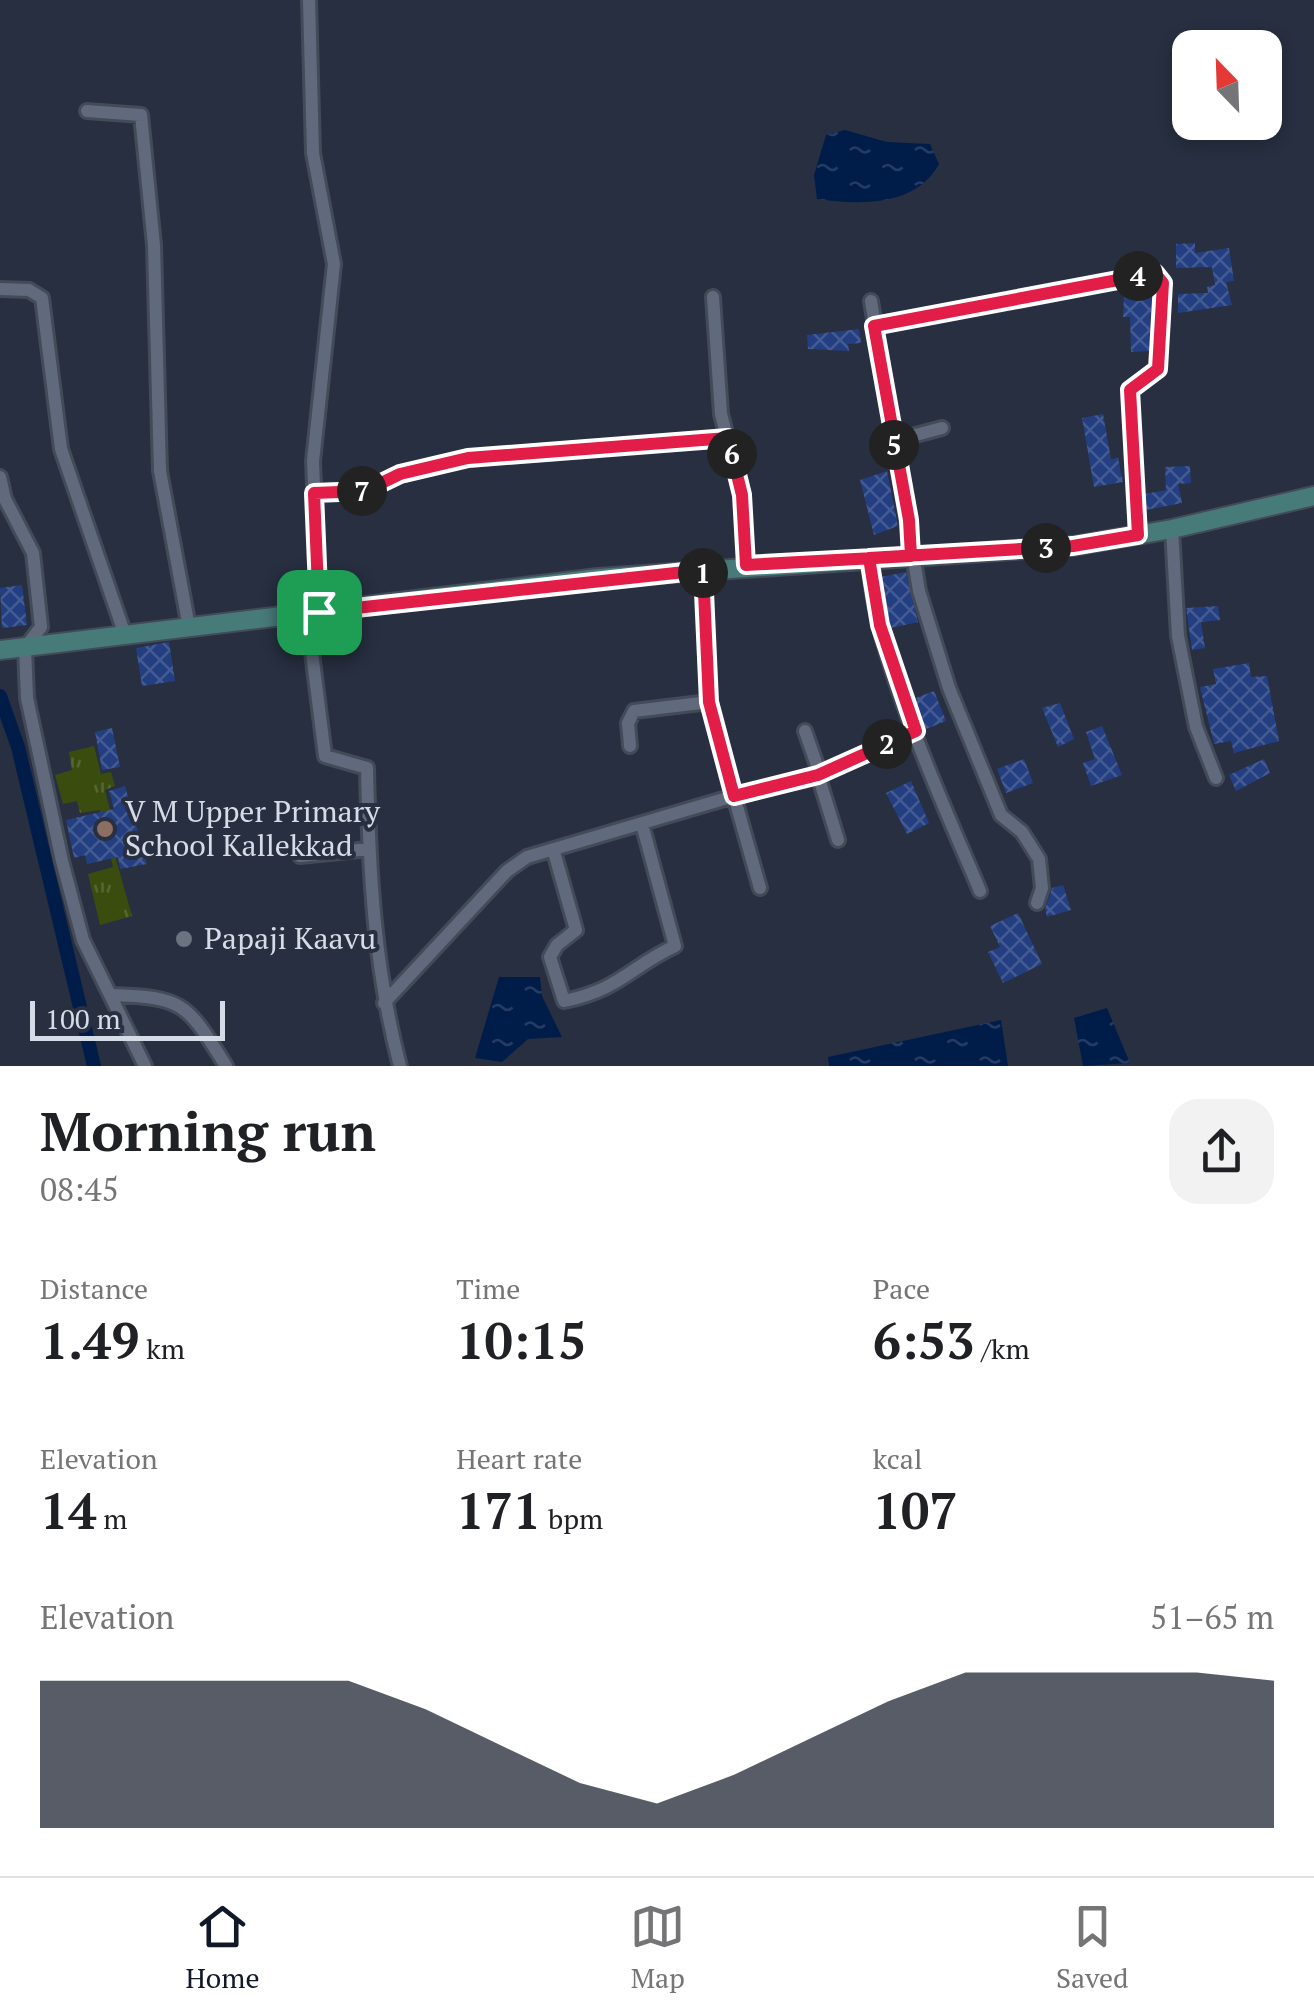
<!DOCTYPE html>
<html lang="en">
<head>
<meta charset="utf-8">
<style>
  :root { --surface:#fff; --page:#f2f2f2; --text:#202124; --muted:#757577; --line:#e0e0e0; --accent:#111827 }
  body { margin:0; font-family:"PT Serif",serif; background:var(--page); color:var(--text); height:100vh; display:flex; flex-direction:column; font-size:38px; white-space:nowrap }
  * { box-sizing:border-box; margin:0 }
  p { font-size:32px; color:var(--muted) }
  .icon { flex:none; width:55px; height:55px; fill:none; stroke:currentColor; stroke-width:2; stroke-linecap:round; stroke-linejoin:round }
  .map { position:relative; height:1066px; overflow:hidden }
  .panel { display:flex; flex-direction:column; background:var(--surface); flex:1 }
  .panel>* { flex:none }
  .needle { width:65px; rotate:337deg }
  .fabs { position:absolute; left:1172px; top:30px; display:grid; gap:20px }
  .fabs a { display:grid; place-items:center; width:110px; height:110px; border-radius:20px; background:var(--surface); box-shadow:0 5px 15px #0003; font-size:50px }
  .scale { position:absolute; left:30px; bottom:25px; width:195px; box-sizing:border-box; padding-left:10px; border:5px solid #d6dce7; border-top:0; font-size:28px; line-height:35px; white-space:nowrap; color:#d6dce7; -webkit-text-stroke:8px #272f40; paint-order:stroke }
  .pin { position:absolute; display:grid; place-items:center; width:85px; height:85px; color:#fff; margin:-42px; border-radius:20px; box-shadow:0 5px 15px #0006 }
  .km { position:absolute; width:50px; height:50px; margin:-25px; border-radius:50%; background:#222; color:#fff; font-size:28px; line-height:50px; text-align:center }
  .round { display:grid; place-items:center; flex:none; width:105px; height:105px; border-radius:30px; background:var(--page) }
  .overview { display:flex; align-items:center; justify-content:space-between; height:170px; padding:0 40px }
  h1 { font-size:55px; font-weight:700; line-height:75px }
  .metrics { display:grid; grid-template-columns:repeat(3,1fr); gap:15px; height:170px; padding:10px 40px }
  .metrics div { display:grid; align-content:center }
  .metrics b { font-size:50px; font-weight:700 }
  .metrics small { font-size:28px; font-weight:400 }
  .metrics p { font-size:28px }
  .chart { height:280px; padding:20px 40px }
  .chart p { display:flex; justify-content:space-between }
  .chart svg { width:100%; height:180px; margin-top:10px; fill:var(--accent); opacity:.7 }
  .dock { display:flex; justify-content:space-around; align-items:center; height:140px; border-top:2px solid var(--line); background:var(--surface); font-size:28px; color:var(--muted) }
  .dock a { display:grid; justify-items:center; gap:5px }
  .dock .active { color:var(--accent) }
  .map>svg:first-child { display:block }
</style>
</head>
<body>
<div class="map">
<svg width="1314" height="1066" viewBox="0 0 1314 1066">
  <defs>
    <pattern id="park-tufts" width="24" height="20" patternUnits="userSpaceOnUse" patternTransform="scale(2.5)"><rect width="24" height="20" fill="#3a4d0f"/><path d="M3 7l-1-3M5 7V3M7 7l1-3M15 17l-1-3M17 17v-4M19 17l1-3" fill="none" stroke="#566632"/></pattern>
    <pattern id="water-ripples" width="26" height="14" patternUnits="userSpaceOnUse" patternTransform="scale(2.5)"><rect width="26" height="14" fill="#001c49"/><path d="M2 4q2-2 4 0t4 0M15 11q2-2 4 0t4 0" fill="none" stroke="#243c63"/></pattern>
    <pattern id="building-cross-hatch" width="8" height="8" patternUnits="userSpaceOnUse" patternTransform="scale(2.5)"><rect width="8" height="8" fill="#243f81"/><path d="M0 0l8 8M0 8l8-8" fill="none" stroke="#435a93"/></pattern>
  </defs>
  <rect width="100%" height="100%" fill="#272f40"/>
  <path fill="url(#park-tufts)" d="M 94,746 L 101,774 L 111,772 L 115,786 L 105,790 L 120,850 L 114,852 L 132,916 L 100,925 L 88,874 L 113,867 L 100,810 L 80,813 L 77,801 L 63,804 L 55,775 L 72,770 L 69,752 Z"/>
  <path fill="url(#water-ripples)" d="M 845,130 L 887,142 L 930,144 L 939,164 C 916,207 859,205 817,199 L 814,175 L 826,135 Z
    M 499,977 L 540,977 L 542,996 L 562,1037 L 528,1039 L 502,1062 L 475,1058 Z
    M 1107,1008 L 1130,1063 L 1083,1066 L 1074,1018 Z
    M 1001,1020 L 1008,1066 L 829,1066 L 828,1057 Z"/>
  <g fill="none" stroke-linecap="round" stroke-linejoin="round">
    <path stroke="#001c49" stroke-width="14" d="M 0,696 L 18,747 L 94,1066"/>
  </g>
  <path fill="url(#building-cross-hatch)" d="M 1195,243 L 1195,253 L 1229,248 L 1234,281 L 1226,282 L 1232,305 L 1178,313 L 1178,294 L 1208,293 L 1207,287 L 1215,285 L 1212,267 L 1176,268 L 1176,244 Z
    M 1124,293 L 1152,294 L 1149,351 L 1131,352 L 1130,317 L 1123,317 Z
    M 859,329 L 861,343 L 848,344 L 849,351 L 808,349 L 807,335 Z
    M 1103,414 L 1111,459 L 1118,458 L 1123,482 L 1094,487 L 1082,418 Z
    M 1190,466 L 1191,483 L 1178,484 L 1182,503 L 1146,510 L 1145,494 L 1166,490 L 1165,467 Z
    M 887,471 L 898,526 L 874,535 L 860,480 Z
    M 906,572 L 918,622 L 891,628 L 881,577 Z
    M 22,585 L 27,625 L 2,628 L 0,588 Z
    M 1218,606 L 1220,620 L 1201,622 L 1205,648 L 1192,650 L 1186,608 Z
    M 169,642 L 175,681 L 142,686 L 136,648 Z
    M 1249,663 L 1251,677 L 1267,676 L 1279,741 L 1234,753 L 1231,741 L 1214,744 L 1200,687 L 1216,684 L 1213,669 Z
    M 934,691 L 946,721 L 926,729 L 913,699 Z
    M 1060,703 L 1074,739 L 1058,747 L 1042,708 Z
    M 1102,726 L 1122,775 L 1091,786 L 1083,763 L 1095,759 L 1086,732 Z
    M 112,728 L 120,767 L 102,770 L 95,732 Z
    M 1024,759 L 1033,783 L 1006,793 L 997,769 Z
    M 1264,759 L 1270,773 L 1236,791 L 1229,775 Z
    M 911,781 L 929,823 L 907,834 L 886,793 Z
    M 125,786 L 147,864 L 120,869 L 118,857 L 87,864 L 85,855 L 74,858 L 66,820 L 114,809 L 109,791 Z
    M 1063,885 L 1071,910 L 1047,917 L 1045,909 L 1052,888 Z
    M 1018,913 L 1042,964 L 1003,983 L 988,952 L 1000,947 L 990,926 Z"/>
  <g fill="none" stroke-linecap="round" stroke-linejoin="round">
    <g stroke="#434a58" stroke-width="18">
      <path id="minor" d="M 309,0 L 313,153 L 334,264 L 313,461 L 319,612
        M 87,111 L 141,115 L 154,245 L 160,471 L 189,627
        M 0,289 L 29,290 L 42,298 L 61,449 L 125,635
        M 713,297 L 721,414 L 742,495 L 746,565
        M 871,301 L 919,591 L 949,688 L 1001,815 L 1022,832 L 1039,859 L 1042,888 L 1037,903
        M 874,326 L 1155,273 L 1163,283 L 1158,369 L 1130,391 L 1137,535
        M 893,441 L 942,428
        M 0,477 L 5,499 L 33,553 L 41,627 L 25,648 L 27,698 L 62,861 L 83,940 L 145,1066
        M 314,493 L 365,491 L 401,473 L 468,459 L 727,438
        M 1172,529 L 1178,636 L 1196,727 L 1216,778
        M 869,558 C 873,653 942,801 980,891
        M 703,570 L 709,702 L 734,796 L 820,774 L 805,731
        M 307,613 L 325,756 L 367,768 C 369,869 374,968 400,1066
        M 630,746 L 628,723 L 634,711 L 709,702
        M 820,774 L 916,731
        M 818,775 L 838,840
        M 554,852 L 576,930 L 557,945 L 550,957 L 564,1001 C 619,990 630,967 675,946 L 642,824
        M 300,856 L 369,849
        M 111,995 C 185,997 187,1004 226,1066
        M 384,1003 L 507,871 L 527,857 L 734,796 L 760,888"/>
    </g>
    <g stroke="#434a58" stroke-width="22">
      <path id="secondary" d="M 0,650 L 598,578 L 1073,546 L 1172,529 L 1314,496"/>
    </g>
    <use href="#minor" stroke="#616a7d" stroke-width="12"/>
    <use href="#secondary" stroke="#467b79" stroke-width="18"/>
  </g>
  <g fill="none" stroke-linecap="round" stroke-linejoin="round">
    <g stroke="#fff" stroke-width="20">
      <path id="route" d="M 319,612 L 703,570 L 709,702 L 734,796 L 818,775 L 916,731 L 880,625 L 869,558 L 1073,546 L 1138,535 L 1130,390 L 1158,369 L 1163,283 L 1155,273 L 874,326 L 909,520 L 911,556 L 746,565 L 742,495 L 728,438 L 468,458 L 400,474 L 365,491 L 314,493 L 319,612"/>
    </g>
    <use href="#route" stroke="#e11d48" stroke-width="12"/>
  </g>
  <circle fill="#8d6e63" stroke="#272f40" stroke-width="4" cx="105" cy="829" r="10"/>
  <circle fill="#6b7280" stroke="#272f40" stroke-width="4" cx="184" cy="939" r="10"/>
  <g text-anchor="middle" stroke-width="8" stroke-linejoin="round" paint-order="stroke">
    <g font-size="30" fill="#d6dce7" stroke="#272f40" text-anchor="start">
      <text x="125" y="822">V M Upper Primary<tspan x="125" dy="34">School Kallekkad</tspan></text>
      <text x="204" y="949">Papaji Kaavu</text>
    </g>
  </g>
</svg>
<div class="fabs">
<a><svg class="needle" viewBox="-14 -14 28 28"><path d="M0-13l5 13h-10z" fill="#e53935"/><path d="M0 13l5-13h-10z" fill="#757577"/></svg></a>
</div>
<div class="scale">100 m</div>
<div class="pin" style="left:319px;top:612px;background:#1e9e55"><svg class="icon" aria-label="arrive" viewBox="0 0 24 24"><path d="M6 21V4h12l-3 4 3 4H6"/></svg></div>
<b class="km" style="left:703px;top:573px">1</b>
<b class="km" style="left:887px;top:744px">2</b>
<b class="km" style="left:1046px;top:548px">3</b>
<b class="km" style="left:1138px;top:276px">4</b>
<b class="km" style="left:894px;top:445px">5</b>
<b class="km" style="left:732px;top:454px">6</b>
<b class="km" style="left:362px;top:491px">7</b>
</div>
<section class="panel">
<div class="overview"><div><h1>Morning run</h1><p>08:45</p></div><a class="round"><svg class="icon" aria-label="share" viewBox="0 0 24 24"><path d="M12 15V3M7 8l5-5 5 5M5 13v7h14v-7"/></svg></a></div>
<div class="metrics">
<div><p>Distance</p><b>1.49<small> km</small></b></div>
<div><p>Time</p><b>10:15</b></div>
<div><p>Pace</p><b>6:53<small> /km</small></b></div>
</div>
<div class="metrics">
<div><p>Elevation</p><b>14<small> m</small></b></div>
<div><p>Heart rate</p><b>171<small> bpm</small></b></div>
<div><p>kcal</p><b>107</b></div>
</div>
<div class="chart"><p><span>Elevation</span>51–65 m</p>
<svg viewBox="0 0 160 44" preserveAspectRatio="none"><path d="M0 44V8L10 8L20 8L30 8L40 8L50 15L60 24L70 33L80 38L90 31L100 22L110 13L120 6L130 6L140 6L150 6L160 8V44z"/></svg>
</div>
</section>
<nav class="dock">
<a class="active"><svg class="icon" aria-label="home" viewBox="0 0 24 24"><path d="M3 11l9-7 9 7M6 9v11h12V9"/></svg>Home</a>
<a><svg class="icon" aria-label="map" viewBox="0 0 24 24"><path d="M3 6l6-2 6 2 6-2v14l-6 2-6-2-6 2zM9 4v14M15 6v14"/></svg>Map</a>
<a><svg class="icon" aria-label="saved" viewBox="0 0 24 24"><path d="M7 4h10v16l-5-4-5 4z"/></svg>Saved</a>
</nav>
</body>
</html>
